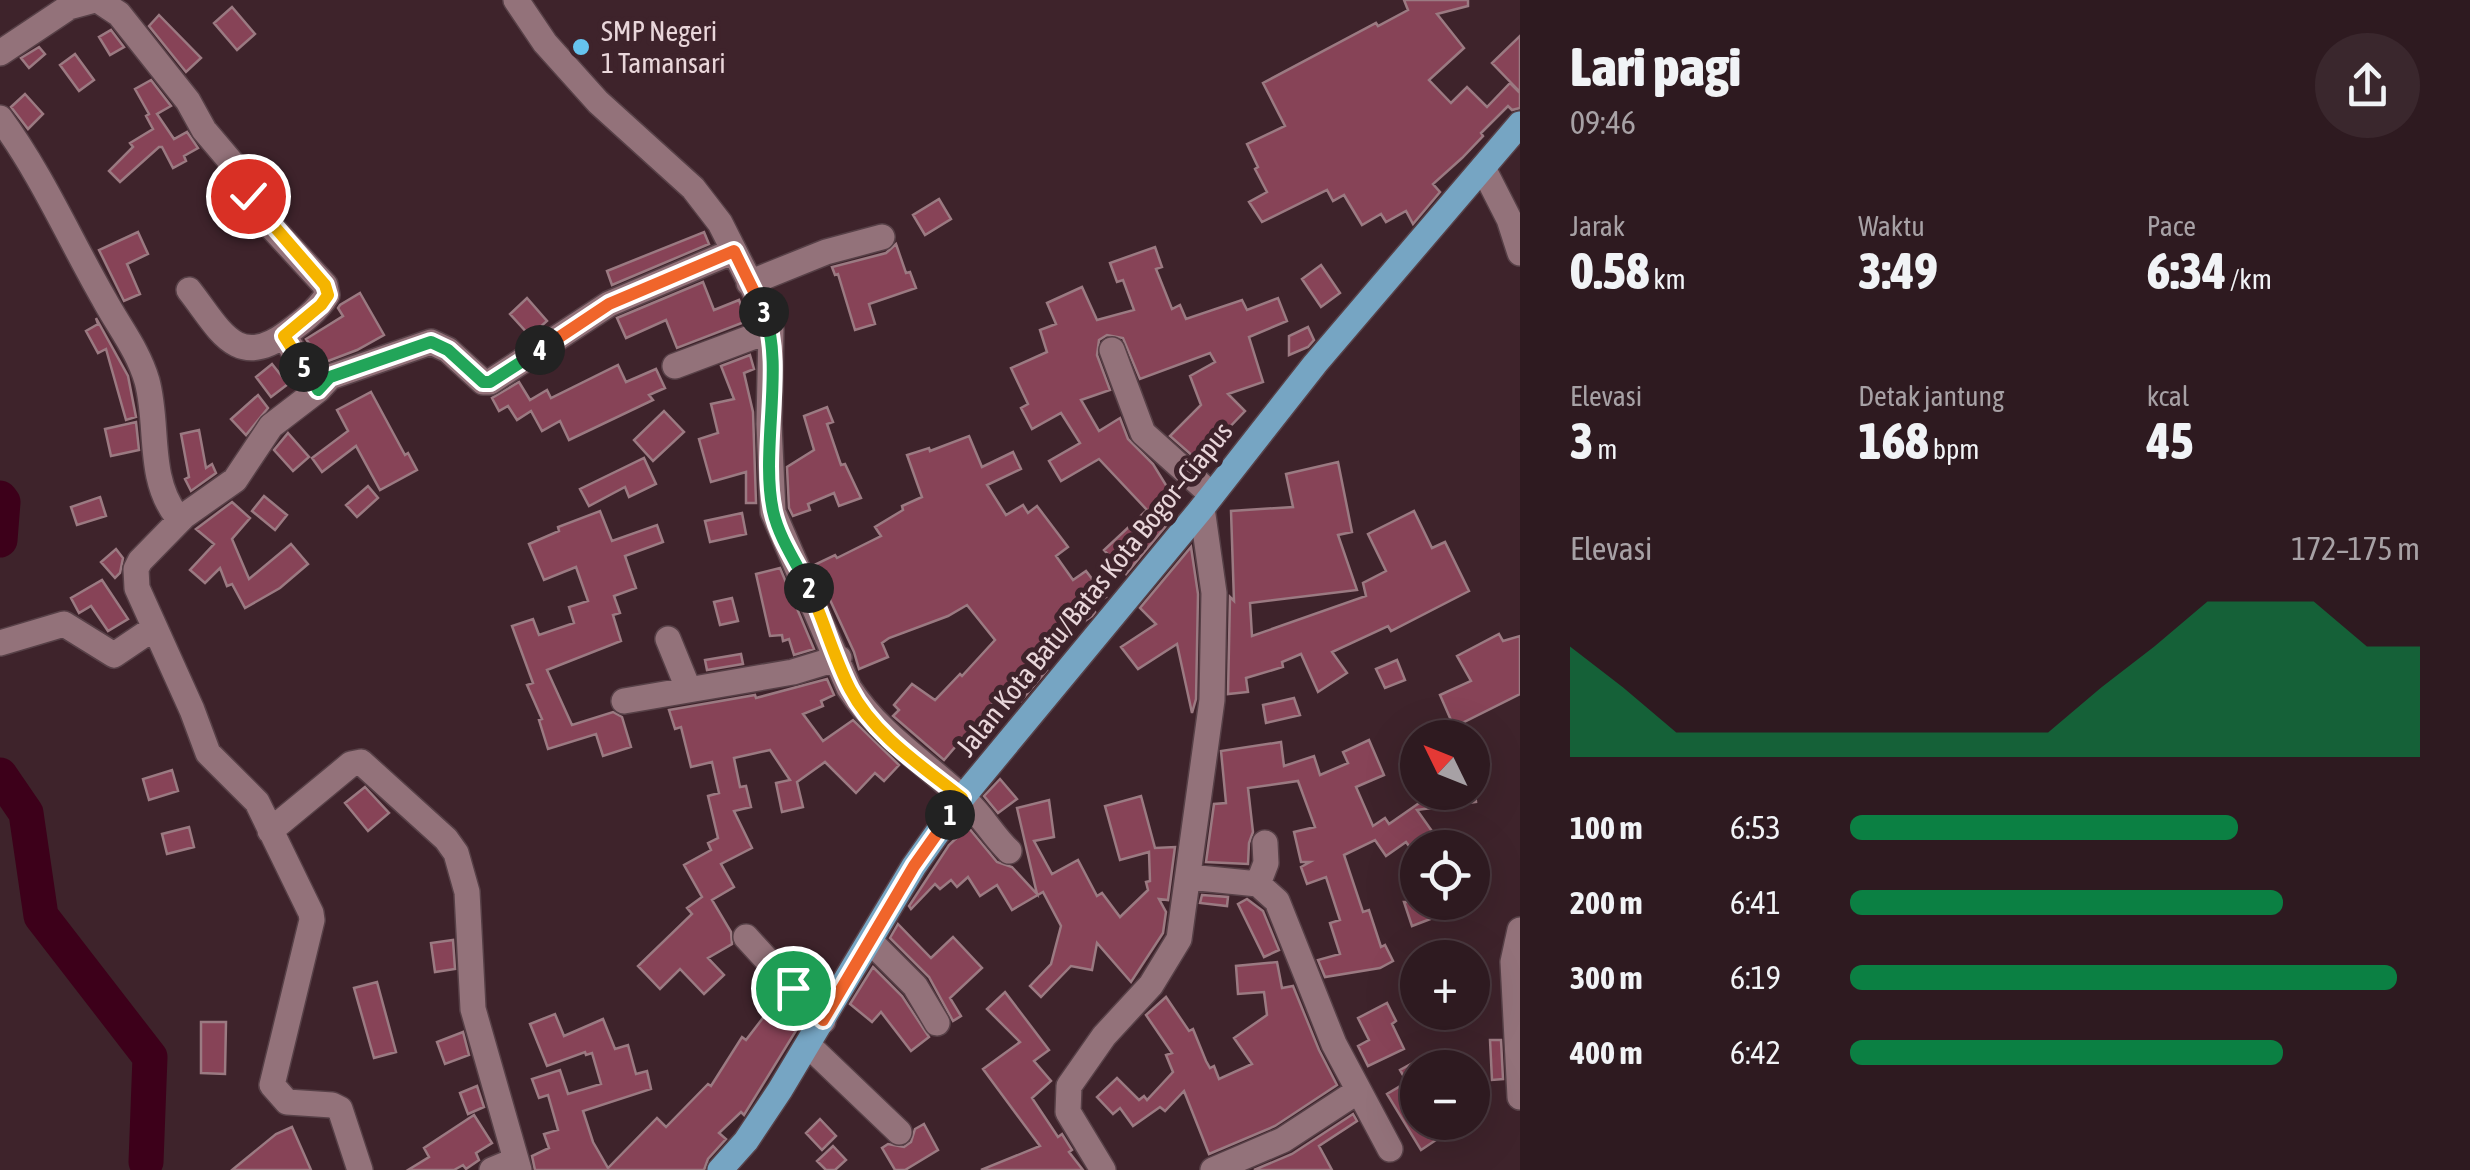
<!DOCTYPE html>
<html lang="id">
<head>
<meta charset="utf-8">
<style>
  :root { --surface:#2e1a20; --page:#3a272d; --text:#f1f3f6; --muted:#a7a1a5; --line:#49383e; --accent:#0b8043 }
  body { margin:0; font-family:"Asap Condensed",sans-serif; background:var(--page); color:var(--text); height:100vh; display:flex; flex-direction:column; font-size:38px; white-space:nowrap }
  * { box-sizing:border-box; margin:0 }
  p { font-size:32px; color:var(--muted) }
  .icon { flex:none; width:55px; height:55px; fill:none; stroke:currentColor; stroke-width:2; stroke-linecap:round; stroke-linejoin:round }
  .map { position:relative; flex:1; overflow:hidden }
  .drawer { display:flex; flex-direction:column; background:var(--surface); width:950px }
  .drawer>* { flex:none }
  .needle { width:65px; rotate:313deg }
  .buttons { position:absolute; left:1400px; top:720px; display:grid; gap:20px }
  .buttons a { display:grid; place-items:center; width:90px; height:90px; border-radius:50%; background:var(--surface); box-shadow:0 10px 40px #0002,0 0 0 2px var(--line); font-size:50px }
  .pin { position:absolute; display:grid; place-items:center; width:85px; height:85px; color:#fff; margin:-42px; border:5px solid #fff; border-radius:50%; box-shadow:0 2px 10px #0007 }
  .km { position:absolute; width:50px; height:50px; margin:-25px; border-radius:50%; background:#222; color:#fff; font-size:28px; line-height:50px; text-align:center }
  .round { display:grid; place-items:center; flex:none; width:105px; height:105px; border-radius:52px; background:var(--page) }
  .headline { display:flex; align-items:center; justify-content:space-between; height:170px; padding:0 50px }
  h1 { font-size:55px; font-weight:800; line-height:75px }
  .metrics { display:grid; grid-template-columns:repeat(3,1fr); gap:15px; height:170px; padding:10px 50px }
  .metrics div { display:grid; align-content:center }
  .metrics b { font-size:50px; font-weight:800 }
  .metrics small { font-size:28px; font-weight:400 }
  .metrics p { font-size:28px }
  .chart { height:280px; padding:20px 50px }
  .chart p { display:flex; justify-content:space-between }
  .chart svg { width:100%; height:180px; margin-top:10px; fill:var(--accent); opacity:.7 }
  ul { padding:0 50px; list-style:none; font-size:32px }
  li { display:grid; grid-template-columns:160px 120px 1fr; align-items:center; height:75px }
  li i { height:25px; border-radius:12px; background:var(--accent) }
  main { display:flex; flex:1; min-height:0 }
  .map>svg:first-child { display:block }
</style>
</head>
<body>
<main>
<div class="map">
<svg width="1520" height="1170" viewBox="0 0 1520 1170">
  <rect width="100%" height="100%" fill="#3e232b"/>
  <g fill="none" stroke-linecap="round" stroke-linejoin="round">
    <path stroke="#3d001a" stroke-width="35" d="M 0,498 L 3,502 L 0,540
      M 0,775 L 26,813 L 41,916 L 150,1057 L 146,1162"/>
  </g>
  <path fill="#874357" stroke="#9b7a82" stroke-width="2.5" d="M 1404,0 L 1468,0 L 1468,6 L 1437,14 L 1464,48 L 1429,80 L 1451,103 L 1467,87 L 1487,107 L 1510,83 L 1520,93 L 1520,108 L 1512,110 L 1508,106 L 1481,133 L 1483,136 L 1462,158 L 1433,184 L 1440,192 L 1413,224 L 1406,211 L 1386,222 L 1381,214 L 1362,225 L 1344,195 L 1333,201 L 1327,190 L 1262,222 L 1249,202 L 1267,192 L 1255,169 L 1258,167 L 1247,144 L 1285,126 L 1263,83 L 1376,23 L 1378,26 L 1408,10 Z
    M 232,7 L 255,34 L 237,50 L 214,23 Z
    M 159,15 L 201,58 L 186,72 L 149,26 Z
    M 111,30 L 124,47 L 110,55 L 99,37 Z
    M 1520,36 L 1520,92 L 1492,63 Z
    M 39,47 L 45,54 L 29,68 L 21,58 Z
    M 75,54 L 94,80 L 79,91 L 60,65 Z
    M 151,80 L 171,106 L 157,114 L 174,139 L 187,132 L 198,148 L 184,156 L 186,161 L 173,168 L 162,147 L 159,147 L 120,182 L 109,171 L 133,147 L 130,143 L 153,129 L 146,116 L 149,114 L 135,89 Z
    M 25,94 L 43,114 L 28,129 L 11,107 Z
    M 939,199 L 951,219 L 925,235 L 913,215 Z
    M 138,232 L 148,254 L 127,264 L 140,294 L 124,301 L 99,250 Z
    M 704,232 L 709,244 L 612,285 L 607,271 Z
    M 896,244 L 906,273 L 910,272 L 916,288 L 869,304 L 875,324 L 855,330 L 838,274 L 835,275 L 832,267 L 886,253 Z
    M 1155,247 L 1162,267 L 1156,269 L 1172,309 L 1180,305 L 1186,319 L 1242,300 L 1247,310 L 1278,298 L 1287,321 L 1249,337 L 1263,382 L 1228,394 L 1245,411 L 1224,433 L 1230,440 L 1204,466 L 1170,436 L 1201,405 L 1190,376 L 1215,362 L 1210,353 L 1140,379 L 1123,338 L 1107,335 L 1099,340 L 1097,355 L 1110,390 L 1081,400 L 1099,431 L 1120,418 L 1128,439 L 1153,464 L 1169,490 L 1160,499 L 1175,515 L 1126,574 L 1104,550 L 1147,510 L 1099,459 L 1061,481 L 1049,461 L 1080,443 L 1061,413 L 1032,429 L 1021,408 L 1028,404 L 1011,368 L 1047,352 L 1040,330 L 1056,324 L 1047,303 L 1082,287 L 1097,320 L 1134,310 L 1123,280 L 1117,282 L 1110,263 Z
    M 1321,265 L 1340,293 L 1321,307 L 1302,279 Z
    M 703,282 L 714,310 L 739,300 L 747,321 L 677,348 L 666,320 L 626,338 L 617,318 Z
    M 360,293 L 384,335 L 357,350 L 323,363 L 306,339 L 343,316 L 338,308 L 340,305 Z
    M 527,298 L 547,321 L 530,336 L 510,314 Z
    M 96,318 L 128,376 L 136,417 L 126,420 L 106,349 L 98,353 L 86,331 L 98,324 Z
    M 1308,327 L 1314,340 L 1308,347 L 1289,355 L 1289,336 Z
    M 750,355 L 754,369 L 744,373 L 753,412 L 756,503 L 746,503 L 746,472 L 711,482 L 699,439 L 718,433 L 711,404 L 734,399 L 721,366 Z
    M 272,364 L 288,384 L 271,397 L 256,377 Z
    M 618,365 L 626,382 L 656,369 L 665,388 L 649,395 L 653,400 L 569,440 L 560,421 L 542,431 L 531,411 L 517,420 L 508,406 L 499,411 L 492,398 L 519,382 L 530,400 L 547,390 L 551,398 Z
    M 371,392 L 405,455 L 408,453 L 417,470 L 380,490 L 356,446 L 322,472 L 312,458 L 348,431 L 337,410 Z
    M 258,395 L 268,408 L 246,435 L 231,419 Z
    M 827,407 L 833,422 L 827,424 L 841,465 L 845,464 L 861,498 L 839,506 L 834,493 L 808,504 L 810,510 L 793,516 L 789,508 L 787,467 L 814,450 L 804,416 Z
    M 664,411 L 684,432 L 653,461 L 634,440 Z
    M 136,422 L 139,450 L 111,456 L 105,429 Z
    M 199,430 L 206,468 L 212,464 L 216,473 L 191,491 L 185,479 L 189,477 L 181,434 Z
    M 288,433 L 309,457 L 293,471 L 274,450 Z
    M 969,436 L 982,467 L 1013,452 L 1021,469 L 987,485 L 1006,515 L 1023,505 L 1028,513 L 1037,506 L 1068,547 L 1056,556 L 1073,580 L 1086,571 L 1106,597 L 1091,608 L 1095,612 L 1092,616 L 1082,623 L 1077,618 L 1053,636 L 1056,639 L 1035,659 L 1047,670 L 1021,701 L 1005,689 L 944,760 L 893,716 L 899,710 L 894,705 L 912,684 L 935,700 L 960,674 L 962,676 L 995,640 L 967,605 L 948,616 L 889,638 L 882,643 L 888,657 L 859,669 L 854,652 L 814,565 L 835,555 L 837,558 L 881,536 L 875,527 L 903,510 L 902,506 L 922,497 L 907,455 L 929,448 L 930,451 Z
    M 644,458 L 656,484 L 629,497 L 625,487 L 589,506 L 580,489 Z
    M 1338,462 L 1352,532 L 1338,535 L 1357,590 L 1250,603 L 1252,636 L 1366,596 L 1363,583 L 1386,571 L 1368,534 L 1414,511 L 1432,548 L 1445,542 L 1469,591 L 1391,631 L 1388,626 L 1332,652 L 1347,673 L 1318,692 L 1301,654 L 1282,662 L 1283,667 L 1246,678 L 1248,692 L 1228,694 L 1230,597 L 1234,601 L 1231,511 L 1293,507 L 1286,474 Z
    M 368,486 L 378,498 L 357,517 L 346,505 Z
    M 264,496 L 287,515 L 275,530 L 252,511 Z
    M 100,497 L 106,516 L 77,525 L 71,507 Z
    M 232,502 L 250,518 L 232,539 L 249,579 L 291,544 L 308,564 L 280,588 L 245,608 L 232,584 L 227,586 L 220,568 L 205,583 L 190,570 L 214,544 L 196,529 Z
    M 600,511 L 612,541 L 657,525 L 663,542 L 625,556 L 636,588 L 614,596 L 620,613 L 613,615 L 621,641 L 547,670 L 572,725 L 613,712 L 622,717 L 631,747 L 603,756 L 596,734 L 548,749 L 539,720 L 542,719 L 527,685 L 533,683 L 512,626 L 533,619 L 539,635 L 574,623 L 569,607 L 588,601 L 576,567 L 544,580 L 529,544 L 559,531 L 558,527 Z
    M 742,513 L 746,534 L 710,542 L 705,521 Z
    M 1191,547 L 1198,594 L 1196,699 L 1192,713 L 1177,644 L 1138,669 L 1121,647 L 1156,624 L 1140,608 Z
    M 116,549 L 123,558 L 120,573 L 115,578 L 101,562 Z
    M 780,568 L 814,649 L 794,655 L 789,639 L 783,641 L 782,635 L 770,636 L 756,574 Z
    M 102,580 L 128,619 L 108,631 L 91,606 L 79,613 L 71,598 Z
    M 732,598 L 738,621 L 720,625 L 714,602 Z
    M 1499,634 L 1503,641 L 1520,636 L 1520,694 L 1454,727 L 1440,695 L 1471,681 L 1457,656 Z
    M 741,654 L 743,664 L 707,670 L 705,660 Z
    M 1397,660 L 1405,680 L 1385,688 L 1376,669 Z
    M 827,679 L 834,695 L 821,701 L 823,706 L 803,714 L 823,741 L 853,720 L 899,765 L 884,781 L 875,773 L 856,793 L 825,762 L 797,782 L 803,807 L 782,812 L 776,783 L 790,780 L 770,750 L 734,758 L 740,787 L 746,786 L 751,807 L 734,811 L 752,848 L 721,864 L 734,887 L 712,900 L 731,932 L 732,944 L 708,958 L 724,975 L 704,994 L 680,969 L 660,989 L 638,966 L 692,914 L 687,908 L 702,897 L 684,865 L 711,850 L 708,843 L 718,838 L 708,796 L 719,793 L 712,762 L 691,767 L 681,727 L 675,729 L 669,710 L 755,695 L 756,698 Z
    M 1294,698 L 1300,715 L 1266,723 L 1263,705 Z
    M 1369,740 L 1384,775 L 1356,787 L 1373,826 L 1385,818 L 1389,824 L 1435,792 L 1475,792 L 1476,802 L 1417,810 L 1434,834 L 1412,850 L 1406,842 L 1386,856 L 1375,840 L 1344,855 L 1363,912 L 1369,910 L 1381,947 L 1385,945 L 1393,961 L 1380,968 L 1325,977 L 1318,960 L 1340,954 L 1330,923 L 1340,920 L 1326,877 L 1307,884 L 1301,867 L 1310,862 L 1301,862 L 1294,832 L 1315,827 L 1298,781 L 1248,788 L 1253,832 L 1249,843 L 1248,864 L 1206,862 L 1214,804 L 1226,803 L 1221,751 L 1281,742 L 1284,766 L 1314,756 L 1320,775 L 1348,763 L 1343,752 Z
    M 172,770 L 178,791 L 149,800 L 143,779 Z
    M 1000,779 L 1017,799 L 998,813 L 984,796 Z
    M 365,787 L 389,813 L 368,831 L 345,803 Z
    M 1141,796 L 1155,848 L 1175,847 L 1168,900 L 1159,899 L 1166,912 L 1163,933 L 1131,982 L 1097,943 L 1092,970 L 1071,966 L 1041,997 L 1030,986 L 1051,964 L 1061,926 L 1043,892 L 1012,910 L 997,885 L 980,896 L 968,877 L 957,887 L 951,880 L 940,889 L 935,884 L 911,909 L 909,906 L 949,845 L 968,827 L 997,862 L 1012,867 L 1037,894 L 1017,808 L 1049,800 L 1054,837 L 1034,841 L 1052,874 L 1078,860 L 1097,896 L 1102,893 L 1120,917 L 1148,890 L 1146,882 L 1150,881 L 1149,852 L 1120,860 L 1105,806 Z
    M 189,827 L 194,847 L 167,854 L 162,834 Z
    M 1202,895 L 1228,897 L 1227,906 L 1200,903 Z
    M 1247,899 L 1263,911 L 1279,950 L 1264,957 L 1238,904 Z
    M 1404,902 L 1470,902 L 1470,904 L 1412,926 Z
    M 898,924 L 931,958 L 953,937 L 982,968 L 950,998 L 961,1016 L 953,1021 L 929,977 L 890,938 Z
    M 453,940 L 455,969 L 435,972 L 431,943 Z
    M 1277,962 L 1282,988 L 1293,986 L 1319,1050 L 1337,1085 L 1275,1126 L 1209,1154 L 1184,1091 L 1165,1111 L 1160,1107 L 1133,1126 L 1120,1108 L 1113,1114 L 1097,1097 L 1117,1078 L 1139,1100 L 1144,1096 L 1147,1100 L 1173,1072 L 1166,1055 L 1172,1053 L 1146,1015 L 1166,997 L 1189,1031 L 1193,1029 L 1206,1061 L 1210,1068 L 1214,1066 L 1219,1079 L 1252,1064 L 1234,1038 L 1267,1015 L 1264,992 L 1238,994 L 1236,966 Z
    M 873,967 L 902,996 L 929,1037 L 911,1051 L 881,1012 L 872,1022 L 850,1004 Z
    M 764,981 L 784,1003 L 774,1009 L 797,1029 L 744,1115 L 741,1112 L 719,1133 L 726,1139 L 708,1159 L 704,1170 L 535,1170 L 532,1156 L 549,1148 L 544,1134 L 558,1130 L 548,1095 L 539,1098 L 532,1079 L 560,1070 L 568,1094 L 601,1084 L 592,1053 L 586,1055 L 585,1052 L 547,1066 L 530,1024 L 555,1014 L 564,1036 L 603,1019 L 615,1049 L 628,1045 L 636,1074 L 647,1071 L 651,1089 L 583,1111 L 593,1142 L 608,1168 L 657,1118 L 666,1127 L 708,1084 L 711,1086 L 742,1037 L 746,1040 L 769,1010 L 756,985 Z
    M 377,982 L 396,1052 L 374,1058 L 354,988 Z
    M 1005,992 L 1049,1050 L 1034,1061 L 1051,1081 L 1032,1098 L 1058,1137 L 1062,1134 L 1072,1150 L 1069,1152 L 1083,1170 L 981,1170 L 1040,1146 L 983,1069 L 1020,1042 L 987,1009 Z
    M 1387,1003 L 1396,1021 L 1392,1024 L 1404,1049 L 1368,1066 L 1358,1046 L 1369,1040 L 1358,1018 Z
    M 201,1022 L 226,1022 L 225,1074 L 201,1073 Z
    M 463,1032 L 469,1055 L 445,1064 L 437,1042 Z
    M 1490,1040 L 1501,1040 L 1503,1079 L 1492,1080 Z
    M 1418,1060 L 1418,1122 L 1433,1122 L 1442,1136 L 1421,1150 L 1387,1094 L 1407,1082 L 1400,1070 Z
    M 477,1086 L 484,1107 L 468,1114 L 460,1093 Z
    M 1353,1114 L 1357,1121 L 1319,1146 L 1332,1170 L 1254,1170 L 1292,1154 Z
    M 474,1115 L 492,1143 L 476,1153 L 479,1160 L 466,1169 L 463,1165 L 454,1170 L 408,1170 L 429,1157 L 424,1148 Z
    M 820,1119 L 836,1136 L 822,1150 L 806,1133 Z
    M 924,1124 L 938,1150 L 905,1170 L 895,1170 L 882,1148 L 888,1144 L 904,1147 L 911,1142 L 915,1129 Z
    M 292,1127 L 311,1170 L 232,1170 L 276,1134 Z
    M 833,1146 L 846,1160 L 835,1170 L 826,1170 L 817,1161 Z"/>
  <g fill="none" stroke-linecap="round" stroke-linejoin="round">
    <g stroke="#574047" stroke-width="28">
      <path id="minor" d="M 98,0 L 119,14 L 188,101 L 204,130 L 232,163 L 248,196 L 266,221 L 325,285 L 327,295 C 317,311 302,322 287,333 C 236,371 219,328 189,290
        M 516,0 L 545,43 L 598,102 L 693,188 L 720,223 L 765,312 L 771,330 L 769,424 L 773,512 L 849,688 C 881,737 927,763 968,803 C 983,817 994,837 1009,851
        M 0,53 L 69,7 L 95,0
        M 0,118 C 42,175 69,238 104,299 C 119,327 138,350 147,381 C 159,425 147,477 176,515 L 184,516 L 235,480 L 271,426 L 318,390 L 330,377 L 431,342 L 448,350 L 483,382 L 490,382 L 609,304 L 734,251
        M 1483,168 L 1509,219 L 1520,253
        M 749,283 L 826,252 L 882,237
        M 284,336 L 318,390
        M 1112,350 L 1143,433 L 1212,495
        M 675,366 L 771,330
        M 184,516 L 140,561 L 136,569 L 137,588 L 192,710 L 208,753 L 257,802 L 311,913 L 312,920 L 272,1085 L 287,1102 L 332,1105 L 340,1109 L 360,1170
        M 668,639 L 688,688
        M 0,643 L 64,624 L 114,655 L 154,628
        M 624,701 L 793,672 L 839,658
        M 270,831 L 351,764 L 361,762 L 446,839 L 456,853 L 467,892 L 473,1009 L 519,1170
        M 1189,877 L 1258,884 L 1277,901 L 1334,1044 L 1390,1149
        M 1258,884 L 1266,863 L 1265,843
        M 1520,930 L 1513,962 L 1520,1097
        M 746,937 L 823,1021
        M 870,941 L 915,986 L 937,1023
        M 808,1045 L 899,1132
        M 492,1170 L 516,1160
        M 1103,1170 L 1068,1112 L 1069,1086 L 1104,1036 L 1151,985 L 1179,939 L 1212,700 L 1214,593 L 1202,508
        M 1213,1170 L 1283,1140 L 1358,1091"/>
    </g>
    <g stroke="#574047" stroke-width="28">
      <path id="major" d="M 720,1170 L 746,1141 L 780,1090 L 914,866 L 962,798 L 1202,508 L 1315,364 L 1520,124"/>
    </g>
    <use href="#minor" stroke="#93727a" stroke-width="25"/>
    <use href="#major" stroke="#76a5c3" stroke-width="25"/>
  </g>
  <g fill="none" stroke-linecap="round" stroke-linejoin="round">
    <g stroke="#fff" stroke-width="20">
      <path id="split-1" d="M 793,988 L 823,1020 L 914,866 L 950,815"/>
    </g>
    <g stroke="#fff" stroke-width="20">
      <path id="split-2" d="M 809,588 C 824,621 834,658 850,689 C 874,735 922,766 962,798 L 950,815"/>
    </g>
    <g stroke="#fff" stroke-width="20">
      <path id="split-3" d="M 764,312 C 785,364 760,451 773,511 C 779,538 797,564 809,588"/>
    </g>
    <g stroke="#fff" stroke-width="20">
      <path id="split-4" d="M 540,350 L 609,304 L 734,251 L 764,312"/>
    </g>
    <g stroke="#fff" stroke-width="20">
      <path id="split-5" d="M 304,367 L 318,390 L 330,377 L 431,342 L 448,350 L 483,382 L 490,382 L 540,350"/>
    </g>
    <g stroke="#fff" stroke-width="20">
      <path id="split-6" d="M 248,196 L 325,285 L 328,295 L 321,305 L 284,336 L 304,367"/>
    </g>
    <use href="#split-1" stroke="#f0652b" stroke-width="12"/>
    <use href="#split-2" stroke="#f5b400" stroke-width="12"/>
    <use href="#split-3" stroke="#22a559" stroke-width="12"/>
    <use href="#split-4" stroke="#f0652b" stroke-width="12"/>
    <use href="#split-5" stroke="#22a559" stroke-width="12"/>
    <use href="#split-6" stroke="#f5b400" stroke-width="12"/>
  </g>
  <circle fill="#66c4ef" stroke="#3e232b" stroke-width="4" cx="581" cy="47" r="10"/>
  <g text-anchor="middle" stroke-width="10" stroke-linejoin="round" paint-order="stroke">
    <g font-size="28" fill="#e9d6da" stroke="#3e232b" text-anchor="start">
      <text x="601" y="41">SMP Negeri<tspan x="601" dy="32">1 Tamansari</tspan></text>
    </g>
    <g font-size="28" fill="#e9d6da" stroke="#3e232b">
      <text transform="translate(1094 589) rotate(-51)" y="10">Jalan Kota Batu/Batas Kota Bogor–Ciapus</text>
    </g>
  </g>
</svg>
<div class="buttons">
<a><svg class="needle" viewBox="-14 -14 28 28"><path d="M0-13l5 13h-10z" fill="#e53935"/><path d="M0 13l5-13h-10z" fill="#a7a1a5"/></svg></a>
<a><svg class="icon" aria-label="locate" viewBox="0 0 24 24"><circle cx="12" cy="12" r="6"/><path d="M12 2v4M12 18v4M2 12h4M18 12h4"/></svg></a>
<a>+</a>
<a>−</a>
</div>
<div class="pin" style="left:793px;top:988px;background:#1e9e55"><svg class="icon" aria-label="arrive" viewBox="0 0 24 24"><path d="M6 21V4h12l-3 4 3 4H6"/></svg></div>
<div class="pin" style="left:248px;top:196px;background:#d93025"><svg class="icon" aria-label="check" viewBox="0 0 24 24"><path d="M5 12l5 5 9-10"/></svg></div>
<b class="km" style="left:950px;top:815px">1</b>
<b class="km" style="left:809px;top:588px">2</b>
<b class="km" style="left:764px;top:312px">3</b>
<b class="km" style="left:540px;top:350px">4</b>
<b class="km" style="left:304px;top:367px">5</b>
</div>
<section class="drawer">
<div class="headline"><div><h1>Lari pagi</h1><p>09:46</p></div><a class="round"><svg class="icon" aria-label="share" viewBox="0 0 24 24"><path d="M12 15V3M7 8l5-5 5 5M5 13v7h14v-7"/></svg></a></div>
<div class="metrics">
<div><p>Jarak</p><b>0.58<small> km</small></b></div>
<div><p>Waktu</p><b>3:49</b></div>
<div><p>Pace</p><b>6:34<small> /km</small></b></div>
</div>
<div class="metrics">
<div><p>Elevasi</p><b>3<small> m</small></b></div>
<div><p>Detak jantung</p><b>168<small> bpm</small></b></div>
<div><p>kcal</p><b>45</b></div>
</div>
<div class="chart"><p><span>Elevasi</span>172–175 m</p>
<svg viewBox="0 0 160 44" preserveAspectRatio="none"><path d="M0 44V17L10 27L20 38L30 38L40 38L50 38L60 38L70 38L80 38L90 38L100 27L110 17L120 6L130 6L140 6L150 17L160 17V44z"/></svg>
</div>
<ul>
<li><b>100 m</b>6:53<i style="width:68%"></i></li>
<li><b>200 m</b>6:41<i style="width:76%"></i></li>
<li><b>300 m</b>6:19<i style="width:96%"></i></li>
<li><b>400 m</b>6:42<i style="width:76%"></i></li>
</ul>
</section>
</main>
</body>
</html>
